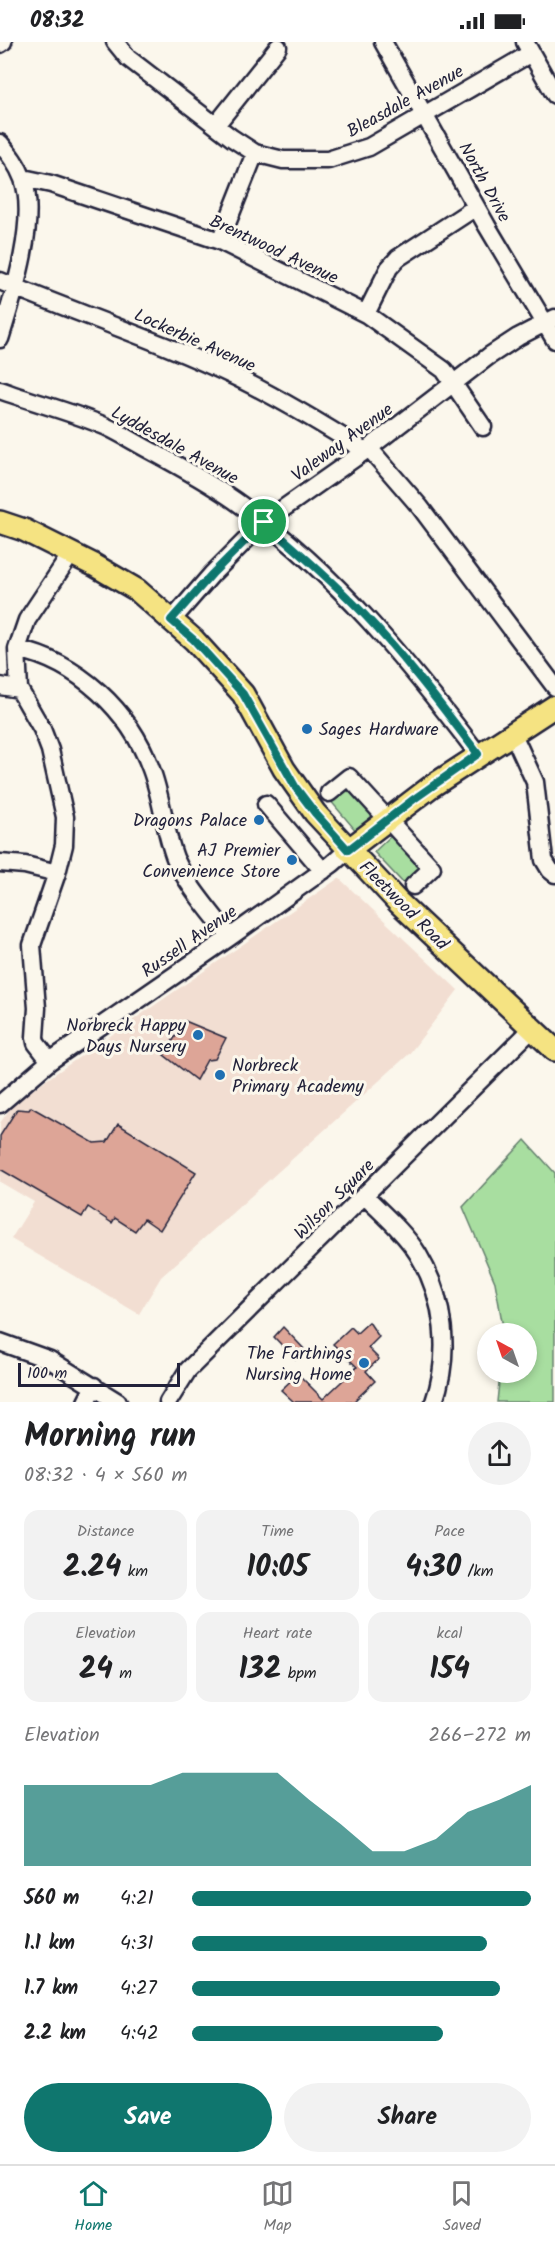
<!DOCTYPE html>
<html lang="en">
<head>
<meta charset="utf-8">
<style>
  :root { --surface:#fff; --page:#f2f2f2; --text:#202124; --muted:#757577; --line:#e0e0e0; --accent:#0f766e }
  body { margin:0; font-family:Kalam,sans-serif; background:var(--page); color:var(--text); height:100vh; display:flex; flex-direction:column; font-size:22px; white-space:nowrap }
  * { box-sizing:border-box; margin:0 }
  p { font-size:20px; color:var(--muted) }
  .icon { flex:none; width:33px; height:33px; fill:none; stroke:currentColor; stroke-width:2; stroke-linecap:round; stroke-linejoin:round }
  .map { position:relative; height:1360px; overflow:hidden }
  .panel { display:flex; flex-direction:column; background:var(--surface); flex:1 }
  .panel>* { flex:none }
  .needle { width:39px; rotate:320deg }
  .buttons { position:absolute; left:477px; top:1281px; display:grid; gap:12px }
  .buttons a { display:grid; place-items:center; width:60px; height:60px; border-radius:50%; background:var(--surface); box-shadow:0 3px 9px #0003; font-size:30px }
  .scale { position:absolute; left:18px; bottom:15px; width:162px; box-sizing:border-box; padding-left:6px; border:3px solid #22223b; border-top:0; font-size:16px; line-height:21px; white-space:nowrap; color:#22223b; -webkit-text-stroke:4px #fbf7ec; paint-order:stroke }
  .pin { position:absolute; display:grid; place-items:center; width:51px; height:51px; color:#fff; margin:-26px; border:3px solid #fff; border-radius:50%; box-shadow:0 2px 6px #0007 }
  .round { display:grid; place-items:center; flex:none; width:63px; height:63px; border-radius:32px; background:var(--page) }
  .summary { display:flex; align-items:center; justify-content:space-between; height:102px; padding:0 24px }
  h1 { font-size:33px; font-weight:700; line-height:45px }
  .figures { display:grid; grid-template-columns:repeat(3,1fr); gap:9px; height:102px; padding:6px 24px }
  .figures div { display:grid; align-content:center; border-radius:15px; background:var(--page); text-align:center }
  .figures b { font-size:30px; font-weight:700 }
  .figures small { font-size:16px; font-weight:400 }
  .figures p { font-size:16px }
  .chart { height:168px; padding:12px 24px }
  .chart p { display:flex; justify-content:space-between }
  .chart svg { width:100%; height:108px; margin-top:6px; fill:var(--accent); opacity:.7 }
  .action { display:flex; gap:12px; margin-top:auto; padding:12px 24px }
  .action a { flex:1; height:69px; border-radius:36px; background:var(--accent); color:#fff; font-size:24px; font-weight:700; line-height:69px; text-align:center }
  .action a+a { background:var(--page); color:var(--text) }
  ul { padding:0 24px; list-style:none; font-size:20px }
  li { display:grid; grid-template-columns:96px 72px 1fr; align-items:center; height:45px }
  li i { height:15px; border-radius:8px; background:var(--accent) }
  .status { display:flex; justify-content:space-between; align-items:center; height:42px; padding:0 30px; background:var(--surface); direction:ltr }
  .status svg { height:16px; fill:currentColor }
  .tabs { display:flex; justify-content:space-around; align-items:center; height:84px; border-top:2px solid var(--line); background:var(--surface); font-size:16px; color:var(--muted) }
  .tabs a { display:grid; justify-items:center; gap:3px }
  .tabs .active { color:var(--accent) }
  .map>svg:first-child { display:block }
</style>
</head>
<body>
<div class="status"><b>08:32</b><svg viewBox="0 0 49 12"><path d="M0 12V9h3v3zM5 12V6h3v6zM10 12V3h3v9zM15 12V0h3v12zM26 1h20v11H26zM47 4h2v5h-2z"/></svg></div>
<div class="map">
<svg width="555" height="1360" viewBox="0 0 555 1360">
  <rect width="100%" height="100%" fill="#fbf7ec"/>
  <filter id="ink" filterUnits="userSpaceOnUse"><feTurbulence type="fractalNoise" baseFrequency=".0167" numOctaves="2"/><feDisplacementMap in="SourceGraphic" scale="12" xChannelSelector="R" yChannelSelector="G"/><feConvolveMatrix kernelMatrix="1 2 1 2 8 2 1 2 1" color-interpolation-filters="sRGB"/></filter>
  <g filter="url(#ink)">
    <path fill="#f2ded2" d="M 339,836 L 458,948 L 409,1012 L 161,1235 L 139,1272 L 11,1197 L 34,1160 L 0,1140 L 0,1081 L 12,1064 L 23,1054 Z"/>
    <path fill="#a8dea0" stroke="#65806e" stroke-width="1.5" d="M 347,745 L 375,774 L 357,790 L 329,757 Z
      M 393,792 L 420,826 L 406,844 L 374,810 Z
      M 525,1098 L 555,1131 L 555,1360 L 497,1360 L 500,1331 L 526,1330 L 526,1292 L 504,1291 L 495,1240 L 463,1165 Z"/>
    <path fill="#dda597" stroke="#22223b" stroke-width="1.5" d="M 185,979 L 226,996 L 215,1017 L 207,1018 L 196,1038 L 164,1013 Z
      M 31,1065 L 94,1101 L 107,1100 L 118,1082 L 196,1130 L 160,1188 L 144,1177 L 135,1189 L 115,1176 L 112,1181 L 88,1165 L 82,1175 L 0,1127 L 0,1094 L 17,1067 L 29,1068 Z
      M 369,1280 L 379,1295 L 368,1306 L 379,1317 L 366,1329 L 375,1339 L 353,1360 L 294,1360 L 281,1348 L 298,1332 L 323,1357 L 357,1325 L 333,1302 L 351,1285 L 357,1291 Z
      M 283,1285 L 306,1309 L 296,1318 L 274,1295 Z"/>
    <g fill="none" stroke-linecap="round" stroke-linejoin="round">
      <g stroke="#22223b" stroke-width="21">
        <path id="minor" d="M 115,0 L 128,16 L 232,96 L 255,111 L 283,118 L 328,118 L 369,105 L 531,11
          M 383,0 L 487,184 L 555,298
          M 525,0 L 555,53
          M 0,2 L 3,0
          M 216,83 L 278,5
          M 0,101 C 9,112 18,123 23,137 C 38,178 13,255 0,297
          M 23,136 L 51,142 L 220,199 L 366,272 L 444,328 L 483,385
          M 220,199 L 255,111
          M 0,239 C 79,272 161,299 238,336 C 282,358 324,383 365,409
          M 366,272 L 389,226 L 398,216 L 476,165
          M 0,348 C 35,361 73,370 107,385 C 124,393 139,403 155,411 C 184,427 214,443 241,463 C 335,530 409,621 478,712
          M 369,406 L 420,465 L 555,645
          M 172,578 L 212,532 L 264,480 L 365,409 L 489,314 L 518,295 L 555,276
          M 17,607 C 78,620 130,669 151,727 C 162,756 164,787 175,816 C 188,845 211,870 230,895
          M 0,644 L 19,647
          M 512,690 L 535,740 L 544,818 L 550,828 L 555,832
          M 329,751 L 349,735 L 432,826 L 413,844
          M 266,762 L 323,829
          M 0,821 L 25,823 L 57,831
          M 50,1019 L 36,1001 L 35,995 L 37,966 L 32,903 L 57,831 L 64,803 L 65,775 L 50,708 L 42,687 L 19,647 L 17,607 L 27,578 L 71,512
          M 0,1062 L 50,1019 L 230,895 L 332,822 L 348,808
          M 365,1154 C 383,1172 405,1191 418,1212 C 445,1257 451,1311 434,1360
          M 0,1300 L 50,1318 L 118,1360
          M 86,1360 L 94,1344
          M 168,1360 L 188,1328 L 533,986"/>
      </g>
      <g stroke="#22223b" stroke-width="26">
        <path id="major" d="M 0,480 L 24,488 L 94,523 L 137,548 L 194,598 L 243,652 L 284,727 L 315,771 L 398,860 L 555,1008
          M 348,808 L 432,744 L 555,664"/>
      </g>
      <use href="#minor" stroke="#fbf7ec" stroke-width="16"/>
      <use href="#major" stroke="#f5e382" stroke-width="21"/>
    </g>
  </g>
  <g fill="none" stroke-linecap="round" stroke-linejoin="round" filter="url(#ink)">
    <g stroke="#fff" stroke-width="12">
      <path id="route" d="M 264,480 C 298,509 331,538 362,570 C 404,614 441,663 478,712 L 414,757 L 348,808 L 315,771 L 296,746 L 243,652 L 194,598 L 171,578 L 212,532 Z"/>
    </g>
    <use href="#route" stroke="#0f766e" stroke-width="8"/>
  </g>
  <g fill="#1f6fb2" stroke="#fbf7ec" stroke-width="2">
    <circle cx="307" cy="687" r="6"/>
    <circle cx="259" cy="778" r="6"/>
    <circle cx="292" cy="818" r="6"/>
    <circle cx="198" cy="993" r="6"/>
    <circle cx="220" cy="1033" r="6"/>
    <circle cx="364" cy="1321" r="6"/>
  </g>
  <g text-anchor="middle" stroke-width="6" stroke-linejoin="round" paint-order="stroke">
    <g font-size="18" fill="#22223b" stroke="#fbf7ec">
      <text transform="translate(405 59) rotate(-29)" y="6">Bleasdale Avenue</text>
      <text transform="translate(485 140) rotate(61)" y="6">North Drive</text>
      <text transform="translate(274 207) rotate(25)" y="6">Brentwood Avenue</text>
      <text transform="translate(195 298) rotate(24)" y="6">Lockerbie Avenue</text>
      <text transform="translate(342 400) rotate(-36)" y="6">Valeway Avenue</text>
      <text transform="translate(175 403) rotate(29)" y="6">Lyddesdale Avenue</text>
      <text transform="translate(404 863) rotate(45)" y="6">Fleetwood Road</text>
      <text transform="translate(189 899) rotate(-35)" y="6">Russell Avenue</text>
      <text transform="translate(334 1157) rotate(-45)" y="6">Wilson Square</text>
    </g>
    <g font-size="18" fill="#22223b" stroke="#fbf7ec" text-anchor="end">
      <text x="319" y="693" text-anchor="start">Sages Hardware</text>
      <text x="247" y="784">Dragons Palace</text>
      <text x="280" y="814">AJ Premier<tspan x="280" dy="21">Convenience Store</tspan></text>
      <text x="186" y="989">Norbreck Happy<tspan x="186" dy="21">Days Nursery</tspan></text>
      <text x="232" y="1029" text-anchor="start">Norbreck<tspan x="232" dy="21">Primary Academy</tspan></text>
      <text x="352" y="1317">The Farthings<tspan x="352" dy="21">Nursing Home</tspan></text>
    </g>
  </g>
</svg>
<div class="buttons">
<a><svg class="needle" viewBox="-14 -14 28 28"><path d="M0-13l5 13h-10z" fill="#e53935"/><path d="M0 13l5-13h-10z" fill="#757577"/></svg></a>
</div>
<div class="scale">100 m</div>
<div class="pin" style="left:264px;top:480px;background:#1e9e55"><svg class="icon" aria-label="arrive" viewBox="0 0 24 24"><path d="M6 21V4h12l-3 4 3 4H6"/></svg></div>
</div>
<section class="panel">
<div class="summary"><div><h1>Morning run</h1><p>08:32 · 4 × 560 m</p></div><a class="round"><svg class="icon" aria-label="share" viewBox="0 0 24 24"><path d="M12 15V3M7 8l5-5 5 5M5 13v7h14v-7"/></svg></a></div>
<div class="figures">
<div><p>Distance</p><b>2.24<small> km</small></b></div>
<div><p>Time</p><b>10:05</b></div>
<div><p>Pace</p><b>4:30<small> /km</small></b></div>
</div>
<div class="figures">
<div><p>Elevation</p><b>24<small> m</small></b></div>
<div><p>Heart rate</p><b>132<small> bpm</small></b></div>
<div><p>kcal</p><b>154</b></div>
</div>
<div class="chart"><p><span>Elevation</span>266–272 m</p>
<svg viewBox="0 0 160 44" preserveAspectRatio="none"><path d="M0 44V11L10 11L20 11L30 11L40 11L50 6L60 6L70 6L80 6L90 17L100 27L110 38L120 38L130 33L140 22L150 17L160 11V44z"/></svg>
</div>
<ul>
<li><b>560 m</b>4:21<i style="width:100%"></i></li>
<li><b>1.1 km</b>4:31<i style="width:87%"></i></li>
<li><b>1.7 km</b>4:27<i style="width:91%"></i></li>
<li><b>2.2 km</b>4:42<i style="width:74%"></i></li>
</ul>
<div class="action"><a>Save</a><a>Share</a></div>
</section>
<nav class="tabs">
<a class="active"><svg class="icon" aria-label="home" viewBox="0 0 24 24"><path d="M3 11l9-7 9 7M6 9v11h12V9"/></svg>Home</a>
<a><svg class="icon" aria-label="map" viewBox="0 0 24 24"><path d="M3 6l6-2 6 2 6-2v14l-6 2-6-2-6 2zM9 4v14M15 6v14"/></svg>Map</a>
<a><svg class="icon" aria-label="saved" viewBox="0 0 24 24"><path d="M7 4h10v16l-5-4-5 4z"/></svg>Saved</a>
</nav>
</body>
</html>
